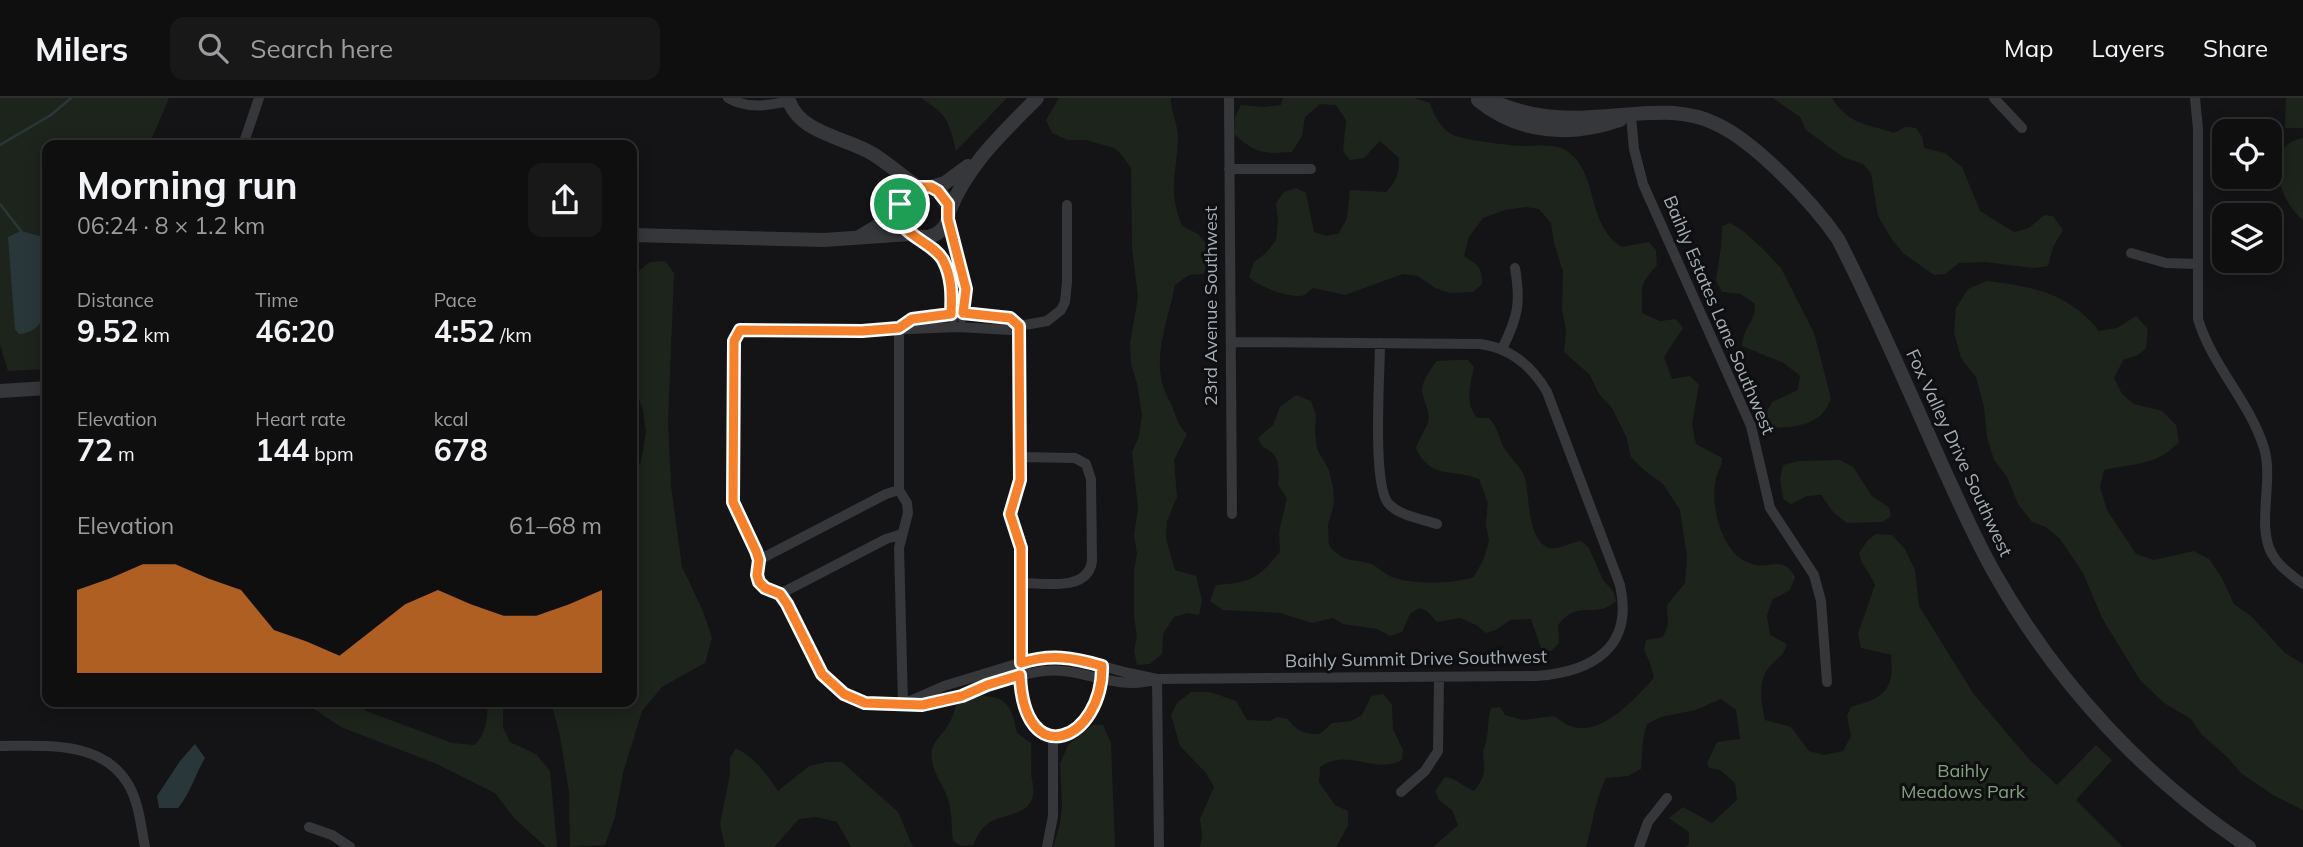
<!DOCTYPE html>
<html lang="en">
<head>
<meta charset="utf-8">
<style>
  :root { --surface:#0f0f10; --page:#181819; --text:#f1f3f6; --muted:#9b9c9f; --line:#2f2f30; --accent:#f5812c }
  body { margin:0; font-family:Mulish,sans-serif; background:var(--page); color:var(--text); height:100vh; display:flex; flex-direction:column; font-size:26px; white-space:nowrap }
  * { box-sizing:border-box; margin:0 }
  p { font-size:23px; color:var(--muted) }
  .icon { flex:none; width:38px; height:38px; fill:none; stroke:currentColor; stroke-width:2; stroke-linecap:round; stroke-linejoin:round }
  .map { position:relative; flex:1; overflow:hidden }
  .sheet { position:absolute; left:42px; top:42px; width:595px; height:567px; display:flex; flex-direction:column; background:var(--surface); border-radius:14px; box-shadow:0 4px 18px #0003,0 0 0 2px var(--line) }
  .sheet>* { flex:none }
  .fabs { position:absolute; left:2212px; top:21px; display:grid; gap:14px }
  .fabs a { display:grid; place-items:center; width:70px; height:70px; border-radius:14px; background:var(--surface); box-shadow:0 4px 18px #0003,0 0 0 2px var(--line); font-size:35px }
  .pin { position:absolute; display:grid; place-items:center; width:60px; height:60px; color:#fff; margin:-30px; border:4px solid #fff; border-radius:50%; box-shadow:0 2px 7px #0007 }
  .round { display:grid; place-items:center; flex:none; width:74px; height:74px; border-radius:14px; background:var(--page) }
  .headline { display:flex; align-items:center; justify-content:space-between; height:119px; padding:0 35px }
  h1 { font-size:38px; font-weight:700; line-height:52px }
  .metrics { display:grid; grid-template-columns:repeat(3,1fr); gap:10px; height:119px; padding:7px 35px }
  .metrics div { display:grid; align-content:center }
  .metrics b { font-size:30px; font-weight:700 }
  .metrics small { font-size:19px; font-weight:400 }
  .metrics p { font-size:19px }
  .chart { height:196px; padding:14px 35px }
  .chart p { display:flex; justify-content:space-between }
  .chart svg { width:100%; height:126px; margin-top:7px; fill:var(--accent); opacity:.7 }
  header { display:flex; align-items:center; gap:42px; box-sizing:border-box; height:98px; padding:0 35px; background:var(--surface); border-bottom:2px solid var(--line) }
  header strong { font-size:33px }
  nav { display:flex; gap:38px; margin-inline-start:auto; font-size:24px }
  .search { width:490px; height:63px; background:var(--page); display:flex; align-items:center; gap:18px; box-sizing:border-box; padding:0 24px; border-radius:14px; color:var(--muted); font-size:26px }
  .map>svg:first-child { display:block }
</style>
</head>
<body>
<header>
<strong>Milers</strong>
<div class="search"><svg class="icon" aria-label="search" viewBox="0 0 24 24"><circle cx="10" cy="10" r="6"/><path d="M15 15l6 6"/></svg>Search here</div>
<nav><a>Map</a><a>Layers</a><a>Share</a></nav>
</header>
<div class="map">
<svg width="2303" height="749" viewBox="0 0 2303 749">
  <rect width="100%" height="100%" fill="#141416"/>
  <path fill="#1d241c" d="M 0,0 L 169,0 L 149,47 L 47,47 L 47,271 L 8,273 L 0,247 Z
    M 921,0 L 1007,0 L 956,53 C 949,22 947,17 921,0 Z
    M 1059,0 L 1171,0 C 1170,13 1178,26 1178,39 C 1177,76 1167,91 1182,128 L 1198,136 L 1210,150 L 1211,166 L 1203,176 L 1189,177 L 1175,187 C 1169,220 1153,254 1163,288 C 1165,295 1169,301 1172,308 C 1176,320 1178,327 1187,336 L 1174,362 L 1177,399 L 1167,423 L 1166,441 L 1175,472 L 1196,478 L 1202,502 L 1199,517 L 1188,515 L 1174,519 L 1163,536 L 1162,556 L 1150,566 L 1137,567 L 1134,553 L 1137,537 L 1134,519 L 1134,473 L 1137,456 L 1134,437 L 1138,410 L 1132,354 L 1139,338 L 1142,317 L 1137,285 L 1131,266 L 1130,245 L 1138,199 L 1132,150 L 1131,70 L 1121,56 L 1114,50 L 1086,42 L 1068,42 L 1052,35 L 1046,22 Z
    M 1283,0 L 1415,0 L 1430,5 C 1434,17 1440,29 1451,36 C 1461,42 1512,48 1526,48 C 1537,48 1553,46 1563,51 C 1600,69 1584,126 1622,149 L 1649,144 L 1656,152 L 1657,167 C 1637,190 1643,188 1642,215 L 1660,223 L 1676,221 L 1683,230 L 1664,259 L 1672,281 L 1690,278 L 1699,287 L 1692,326 L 1696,346 L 1722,360 C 1722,369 1718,372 1716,380 C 1714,387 1714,401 1715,408 C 1718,430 1728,459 1752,466 C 1769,472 1783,456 1795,479 L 1790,492 L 1772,502 L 1767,518 L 1770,537 L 1787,546 C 1782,561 1779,558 1770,568 C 1757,583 1761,605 1765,622 L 1791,629 L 1809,653 L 1824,657 L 1843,653 L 1851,638 L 1847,618 L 1851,609 C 1883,600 1895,593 1891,557 L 1861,550 L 1858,536 L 1875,487 C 1870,475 1862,469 1859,455 L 1868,442 L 1876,436 L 1892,437 L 1905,451 L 1915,472 L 1919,508 L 1973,595 L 2028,660 L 2057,687 L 2096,647 L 2112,662 L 2076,702 L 2123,749 L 1685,749 L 1689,746 L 1689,734 L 1669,720 L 1683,709 L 1712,725 L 1737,702 L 1735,685 L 1720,672 L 1709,670 L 1707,665 L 1717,644 L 1740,641 L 1736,612 L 1721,601 L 1695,612 L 1661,619 L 1647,626 C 1641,641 1643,654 1641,671 L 1628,678 L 1606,680 C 1595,702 1593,725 1586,749 L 1433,749 L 1458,727 L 1452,712 L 1439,702 L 1435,693 L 1445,679 C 1457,680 1463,689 1474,693 C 1487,677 1484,673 1483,655 C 1483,648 1485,652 1486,644 C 1489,632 1487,622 1491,610 L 1500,609 L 1505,617 L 1522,622 L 1554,618 C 1559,621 1563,625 1568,627 C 1600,642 1635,600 1654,580 L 1650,565 L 1644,552 L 1646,542 L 1663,539 L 1668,527 L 1667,507 L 1685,485 L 1687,459 L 1680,412 L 1663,386 L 1644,372 L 1631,359 L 1626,338 L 1612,310 L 1599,296 L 1590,277 L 1564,254 L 1566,232 L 1562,211 L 1563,174 L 1554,145 L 1551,125 L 1539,111 L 1526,109 L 1505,112 L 1483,120 L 1469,139 L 1464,158 C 1477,167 1483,169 1482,186 L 1473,194 L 1450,195 L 1435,190 L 1418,178 L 1403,176 L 1345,197 L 1313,190 C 1310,192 1307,196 1304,197 C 1292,202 1257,188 1249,179 L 1254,164 L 1266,155 L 1276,142 L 1278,123 L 1276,105 L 1284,94 L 1296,90 L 1306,95 L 1314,134 L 1326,138 L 1339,135 L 1347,120 L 1350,92 L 1386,94 C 1397,83 1399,75 1399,60 L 1380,43 L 1364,60 L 1350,62 L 1343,53 L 1346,22 L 1336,7 L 1320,6 L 1305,19 L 1302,38 L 1292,54 C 1264,56 1256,56 1234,36 L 1235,19 L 1241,7 L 1263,9 L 1281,7 Z
    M 1773,0 L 1832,0 C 1850,28 1866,25 1894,35 L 1905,29 L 1916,30 L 1922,39 L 1924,50 L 1945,55 L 1962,69 L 1980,113 L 2014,134 L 2029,130 L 2044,117 L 2053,118 L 2063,132 L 2053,149 L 2048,168 L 2035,170 L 1985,164 L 1959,165 L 1945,176 L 1934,177 L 1903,155 L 1891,140 L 1878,118 L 1871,75 L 1863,66 L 1845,60 L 1829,49 L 1806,32 L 1800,19 Z
    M 2286,0 L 2303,0 L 2303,30 L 2285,30 Z
    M 2303,40 L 2303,122 C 2279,104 2261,47 2303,40 Z
    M 1730,125 L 1742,132 L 1763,151 L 1781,170 L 1814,235 L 1831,300 C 1823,327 1797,329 1772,330 L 1765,317 L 1772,304 L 1798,292 L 1800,278 L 1784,265 L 1742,248 C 1744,226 1755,226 1755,206 L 1741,196 L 1722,194 L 1716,182 L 1721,149 L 1722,128 Z
    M 665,163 L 674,175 L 668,325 L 671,388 L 682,469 L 703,513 L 712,540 L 705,565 L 662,589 L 642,613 L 623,675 L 615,719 L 605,747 L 570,749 L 569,694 L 560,638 L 551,604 L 632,604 L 632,375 L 641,364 L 646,334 L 643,312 L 632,283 L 632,179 L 650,164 Z
    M 1987,183 C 2032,188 2070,196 2099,233 L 2117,230 L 2136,218 L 2148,231 L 2146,250 L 2138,257 L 2123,262 L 2114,280 L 2122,296 L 2134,306 L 2162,313 L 2176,327 L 2179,344 C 2157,368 2134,365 2104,372 L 2100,389 L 2107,412 L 2136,456 L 2154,462 L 2194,453 L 2209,461 L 2222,480 L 2234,506 L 2252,519 L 2285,555 L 2303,566 L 2303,712 L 2273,697 L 2241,675 L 2228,660 L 2202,637 L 2191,621 L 2164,605 L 2140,582 L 2102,520 L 2083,475 L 2060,441 L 2046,429 L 2032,424 L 2018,406 L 2007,379 L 1994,362 L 1987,339 L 1984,309 L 1976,279 L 1961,260 L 1954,234 L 1956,210 L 1968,191 Z
    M 1456,262 L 1468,262 L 1474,269 C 1470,287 1465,305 1477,320 L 1489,320 C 1498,329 1498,337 1503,348 C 1509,359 1521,368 1525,380 C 1530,399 1527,442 1549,450 C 1558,452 1572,444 1581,443 L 1589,450 L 1603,482 L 1613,493 L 1616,503 C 1593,523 1581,499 1558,527 L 1559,545 L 1551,553 L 1541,550 L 1531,521 L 1510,522 L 1496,532 L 1486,535 L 1476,527 L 1460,520 L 1437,524 L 1427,513 L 1419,510 L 1410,516 L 1402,534 L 1390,538 L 1377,531 L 1343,526 L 1333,520 L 1312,525 L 1280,515 L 1223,512 L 1210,503 L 1216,487 C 1252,484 1257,481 1280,454 L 1279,434 L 1287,400 L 1278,387 C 1279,378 1280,365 1274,357 C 1268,349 1263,353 1258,340 L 1273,327 L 1280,309 L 1296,297 L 1311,303 L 1316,317 L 1315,332 L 1317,351 L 1329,372 L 1333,389 L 1334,406 L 1328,427 L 1329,448 C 1346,465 1347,460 1368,465 C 1377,467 1383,476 1392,479 C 1413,487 1453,486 1474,479 L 1484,460 L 1489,443 L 1486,425 L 1488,405 L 1479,381 C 1452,370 1430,382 1416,350 C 1419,341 1425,332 1428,325 C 1431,314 1423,303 1422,292 C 1422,283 1431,270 1437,263 Z
    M 1840,362 L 1853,369 L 1872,398 L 1889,409 L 1891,418 L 1882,424 L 1847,425 L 1834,415 L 1821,397 L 1807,398 L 1791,406 L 1783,401 L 1780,380 L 1783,367 L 1799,363 Z
    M 1191,594 L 1210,594 L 1236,603 L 1247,622 L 1270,623 L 1277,619 L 1288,621 C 1297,634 1305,636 1320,636 L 1332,625 L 1351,623 L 1362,617 L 1371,598 L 1383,596 L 1392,607 L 1393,631 L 1403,652 L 1402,662 C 1374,677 1348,649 1320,669 L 1319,684 L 1335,707 L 1348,713 L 1348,728 L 1336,749 L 1200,749 L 1202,738 L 1200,721 L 1214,689 L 1206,675 L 1180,648 L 1171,617 L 1177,605 Z
    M 980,598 C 1008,598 1012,610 1017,635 L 1031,645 C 1032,654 1031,663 1031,672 C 1031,684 1037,694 1030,705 C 1021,718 1002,717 990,724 C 982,729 977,738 973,747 L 961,748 L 953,743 C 951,730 952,716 949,704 C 945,688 928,670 932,652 C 934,642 942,637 947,629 C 961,607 947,605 980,598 Z
    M 311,604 L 353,604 L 366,613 L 452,645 L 474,647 C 487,636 487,620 488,604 L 503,604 L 503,630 L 510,644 L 536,656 L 550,673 L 557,749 L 546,749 L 515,721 L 495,695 L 437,666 L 341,629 L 311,609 Z
    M 1093,627 L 1103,627 L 1111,645 L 1115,749 L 1053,749 L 1060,726 L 1062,708 L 1060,666 L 1068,647 Z
    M 736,650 C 756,661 766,675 778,693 L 809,668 L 827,664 L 842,664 L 898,714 L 913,749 L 851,749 L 837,724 L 817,719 L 799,721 L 774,749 L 725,749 L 720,726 L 730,676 L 730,660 Z"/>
  <path fill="#2a373a" d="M 21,133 L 43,139 L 47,146 C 47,174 59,233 19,236 L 15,231 L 8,139 Z
    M 195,646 L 205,660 C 195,677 191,694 178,710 L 159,710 L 157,698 L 180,663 Z"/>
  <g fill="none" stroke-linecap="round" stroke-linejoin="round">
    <path stroke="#2a373a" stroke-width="2.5" d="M 0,47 L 51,17 L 71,0
      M 0,106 L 21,133"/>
    <path stroke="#35373b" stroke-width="10" d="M 728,0 C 747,11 768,8 789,3
      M 1229,0 L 1232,416
      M 1994,0 L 2022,30
      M 2195,0 L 2198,31 L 2198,221 C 2212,268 2250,304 2264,350 C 2274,382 2256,428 2272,456 C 2279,469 2292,477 2303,486
      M 1631,18 L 1634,51 L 1643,86 L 1751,328 L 1770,410 L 1814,477 L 1821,503 L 1827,584
      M 243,47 L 259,0
      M 1229,71 L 1311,71
      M 1067,107 L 1067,184 L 1065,204 L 1061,212 L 1047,223 L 1019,228 L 1010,232 L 958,229 L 862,233 L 740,232 L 734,243 L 733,404 L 756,453 L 759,462 L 757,477 L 759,484 L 765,490 L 780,496 L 787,506 C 814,564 825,610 900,606 C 907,606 914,607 921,607 C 934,606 950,602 963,598 C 990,588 1015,576 1044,573 C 1082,569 1116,593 1154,582
      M 948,121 L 966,191 L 962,220
      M 917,139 C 937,152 950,168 952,193 C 952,202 949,211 953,220
      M 2131,155 L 2166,165 L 2198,166
      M 1019,228 L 1020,382 L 1010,416 L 1021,450 L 1021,587 L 1029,622 L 1035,631 L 1053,638 L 1074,633 L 1081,627 L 1095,602 L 1102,577
      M 899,230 L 899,392 L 907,405 L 908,415 L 899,450 L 903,606
      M 899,230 L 912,221 L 934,216 L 963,215 L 1010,220 L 1019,228
      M 1380,245 C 1380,275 1372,385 1388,405 C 1399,418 1422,421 1437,426
      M 1502,251 C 1518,219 1521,205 1515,170
      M 1020,359 L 1075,360 L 1086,366 L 1091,381 L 1092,463 C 1088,494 1045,485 1021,485
      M 759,462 L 886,396 L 899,392
      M 780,496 L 886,441 L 902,436
      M 1157,581 L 1159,749
      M 903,606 L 944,588 L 1039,559 L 1071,559 L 1124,574 L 1157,581 L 1536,578 C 1593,574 1634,549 1620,487 L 1547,294 C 1532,268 1510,250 1480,246 L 1232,244
      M 0,648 C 44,648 102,642 128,686 C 139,704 141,729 145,749
      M 1401,694 L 1425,673 L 1438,653 L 1439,580
      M 309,729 L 332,737 L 350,749
      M 1047,749 L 1053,718 L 1053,638
      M 1639,749 L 1648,724 L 1667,700"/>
    <path stroke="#35373b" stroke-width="14" d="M 788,0 C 798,36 846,39 873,56 C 889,66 903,79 918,89
      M 1484,0 C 1503,8 1524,16 1545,18 C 1587,24 1631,13 1673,15 C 1686,16 1702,19 1714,25 C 1754,42 1813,105 1838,141 C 1876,215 1908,291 1942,367 C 1959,404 1975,441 1995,476 C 2056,584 2145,681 2249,749
      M 1478,2 C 1519,36 1572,39 1620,22
      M899 114a25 25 0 1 1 50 0a25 25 0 1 1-50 0Z
      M 931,89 L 945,85 L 968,68
      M 949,114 C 967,67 1002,36 1037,0
      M 632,137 L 824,142 L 910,136
      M 859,139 L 884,124 L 898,111
      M 0,293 L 47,290"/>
  </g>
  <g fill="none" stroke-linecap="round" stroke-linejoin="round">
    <g stroke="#fff" stroke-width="14">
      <path id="route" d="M 918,89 L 931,89 L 938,93 L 948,106 L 948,121 L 966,191 L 963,215 L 1010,220 L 1019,228 L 1020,382 L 1010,416 L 1021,450 L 1021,565 C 1050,556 1072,559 1102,568 C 1103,642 1024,676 1020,577 L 987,587 L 962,598 L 922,607 L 865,605 L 844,596 L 822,576 L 787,506 L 780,496 L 765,490 L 759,484 L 757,477 L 759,462 L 756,453 L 733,404 L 734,243 L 740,232 L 862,233 L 899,230 L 912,221 L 951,216 C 952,197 952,179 943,162 C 932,142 890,135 899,107 C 903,97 909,93 918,89 Z"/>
    </g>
    <use href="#route" stroke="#f5812c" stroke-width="9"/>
  </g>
  <g text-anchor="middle" stroke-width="6" stroke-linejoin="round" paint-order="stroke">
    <g font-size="18" fill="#a5afb6" stroke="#0f0f11">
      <text transform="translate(1211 208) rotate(-90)" y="6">23rd Avenue Southwest</text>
      <text transform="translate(1719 217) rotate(67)" y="6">Baihly Estates Lane Southwest</text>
      <text transform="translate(1959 355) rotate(65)" y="6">Fox Valley Drive Southwest</text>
      <text transform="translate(1416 561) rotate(-1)" y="6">Baihly Summit Drive Southwest</text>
    </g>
    <g font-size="18" fill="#83a27c" stroke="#0f0f11">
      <text x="1963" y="679">Baihly<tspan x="1963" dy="21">Meadows Park</tspan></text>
    </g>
  </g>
</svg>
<div class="fabs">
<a><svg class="icon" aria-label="locate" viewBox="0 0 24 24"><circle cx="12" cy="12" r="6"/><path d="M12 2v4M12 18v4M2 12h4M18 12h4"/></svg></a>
<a><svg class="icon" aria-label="layers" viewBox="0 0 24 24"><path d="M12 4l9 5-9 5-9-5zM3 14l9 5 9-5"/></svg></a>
</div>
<div class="pin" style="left:900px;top:106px;background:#1e9e55"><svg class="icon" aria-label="arrive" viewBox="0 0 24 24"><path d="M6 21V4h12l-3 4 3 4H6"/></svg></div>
<section class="sheet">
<div class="headline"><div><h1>Morning run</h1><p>06:24 · 8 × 1.2 km</p></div><a class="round"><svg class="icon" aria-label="share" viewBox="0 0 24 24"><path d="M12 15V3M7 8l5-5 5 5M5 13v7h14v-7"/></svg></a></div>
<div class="metrics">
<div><p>Distance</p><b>9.52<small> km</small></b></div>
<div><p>Time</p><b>46:20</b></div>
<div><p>Pace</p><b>4:52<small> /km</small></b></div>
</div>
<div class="metrics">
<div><p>Elevation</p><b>72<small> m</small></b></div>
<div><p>Heart rate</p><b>144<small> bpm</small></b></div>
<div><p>kcal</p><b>678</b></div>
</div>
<div class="chart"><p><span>Elevation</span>61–68 m</p>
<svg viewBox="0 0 160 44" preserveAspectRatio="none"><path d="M0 44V15L10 11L20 6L30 6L40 11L50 15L60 29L70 33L80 38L90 29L100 20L110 15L120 20L130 24L140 24L150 20L160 15V44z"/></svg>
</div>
</section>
</div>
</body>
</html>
